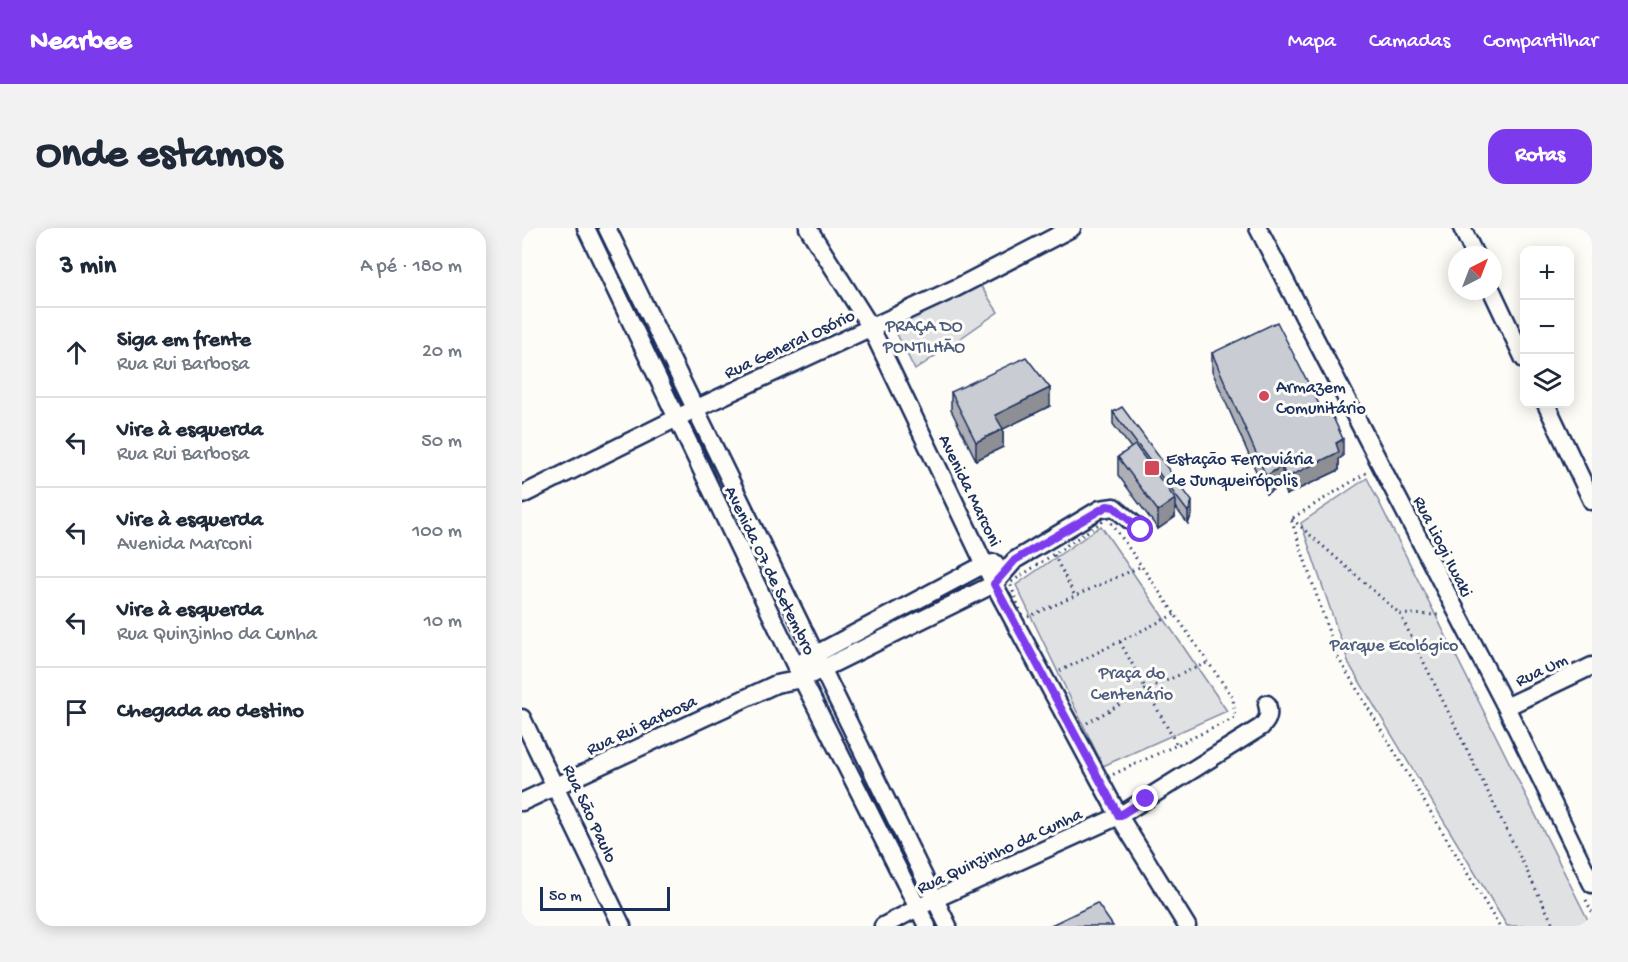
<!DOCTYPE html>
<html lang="pt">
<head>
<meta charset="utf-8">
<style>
	:root { --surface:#fff; --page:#f2f2f3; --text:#1f2937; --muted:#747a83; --line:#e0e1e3; --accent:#7c3aed }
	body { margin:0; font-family:"Gochi Hand",sans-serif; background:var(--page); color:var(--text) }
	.controls { position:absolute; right:18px; top:18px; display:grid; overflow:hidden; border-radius:12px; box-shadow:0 3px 15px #0003 }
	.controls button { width:54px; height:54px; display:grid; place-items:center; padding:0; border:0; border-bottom:2px solid var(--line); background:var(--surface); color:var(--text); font:30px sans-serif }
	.compass { position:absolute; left:926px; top:18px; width:54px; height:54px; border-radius:50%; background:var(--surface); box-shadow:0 3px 15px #0003; rotate:42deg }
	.scale { position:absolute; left:18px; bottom:15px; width:130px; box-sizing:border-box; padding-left:6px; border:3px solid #1b2f5e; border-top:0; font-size:16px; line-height:21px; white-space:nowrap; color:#1b2f5e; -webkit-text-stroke:4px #fdfcf7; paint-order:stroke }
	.stop { position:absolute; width:18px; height:18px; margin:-14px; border:4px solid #7c3aed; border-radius:50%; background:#fff }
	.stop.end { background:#7c3aed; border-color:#fff; box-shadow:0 2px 6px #0008 }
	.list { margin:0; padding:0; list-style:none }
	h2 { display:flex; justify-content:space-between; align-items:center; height:78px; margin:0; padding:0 24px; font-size:26px }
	h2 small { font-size:20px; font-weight:400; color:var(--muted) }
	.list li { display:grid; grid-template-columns:39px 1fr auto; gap:18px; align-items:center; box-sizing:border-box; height:90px; padding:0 24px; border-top:2px solid var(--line) }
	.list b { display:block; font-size:22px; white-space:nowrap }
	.list p { margin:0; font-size:20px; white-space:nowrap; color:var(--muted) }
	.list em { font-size:20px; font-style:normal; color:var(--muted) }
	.icon { flex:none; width:33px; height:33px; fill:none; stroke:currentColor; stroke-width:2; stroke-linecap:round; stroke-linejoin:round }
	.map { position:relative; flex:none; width:1070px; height:698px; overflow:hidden; border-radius:18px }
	header { display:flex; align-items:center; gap:36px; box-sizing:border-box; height:84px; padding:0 30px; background:var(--accent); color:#fff }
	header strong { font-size:28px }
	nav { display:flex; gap:33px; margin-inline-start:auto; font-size:21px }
	.intro { display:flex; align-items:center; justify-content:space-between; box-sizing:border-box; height:144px; padding:0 36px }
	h1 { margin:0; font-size:42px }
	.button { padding:15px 27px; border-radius:18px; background:var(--accent); color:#fff; font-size:21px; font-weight:700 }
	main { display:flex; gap:36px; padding:0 36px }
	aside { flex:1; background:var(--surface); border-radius:18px; box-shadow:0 3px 15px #0003 }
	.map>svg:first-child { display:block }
	.green { fill:#e0e1e3; stroke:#7e88a0; stroke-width:1.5 }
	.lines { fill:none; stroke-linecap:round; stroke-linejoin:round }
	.street-casing { stroke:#1b2f5e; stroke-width:21 }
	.path { stroke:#1b2f5e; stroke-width:3; stroke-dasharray:1.5 4.5; stroke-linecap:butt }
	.street { stroke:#fdfcf7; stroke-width:16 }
	.wall { fill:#adafb5; stroke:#1b2f5e; stroke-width:1.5 }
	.shaded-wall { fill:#8d8f94; stroke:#1b2f5e; stroke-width:1.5 }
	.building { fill:#c9ccd3; stroke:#1b2f5e; stroke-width:1.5 }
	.route { stroke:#7c3aed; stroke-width:8 }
	.poi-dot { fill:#d1495b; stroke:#fdfcf7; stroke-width:2 }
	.labels { text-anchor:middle; stroke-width:6; stroke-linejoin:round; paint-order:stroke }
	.park-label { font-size:18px; fill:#4c5c7f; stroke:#fdfcf7 }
	.street-label { font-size:18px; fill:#1b2f5e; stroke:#fdfcf7 }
	.poi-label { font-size:18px; fill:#1b2f5e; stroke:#fdfcf7; text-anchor:start }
</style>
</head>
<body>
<header>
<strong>Nearbee</strong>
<nav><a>Mapa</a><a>Camadas</a><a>Compartilhar</a></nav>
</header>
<div class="intro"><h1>Onde estamos</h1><a class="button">Rotas</a></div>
<main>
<aside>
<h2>3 min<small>A pé · 180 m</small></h2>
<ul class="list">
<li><svg class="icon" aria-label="ahead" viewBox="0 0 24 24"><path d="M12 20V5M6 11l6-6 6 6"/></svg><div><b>Siga em frente</b><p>Rua Rui Barbosa</p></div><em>20 m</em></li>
<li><svg class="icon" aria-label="left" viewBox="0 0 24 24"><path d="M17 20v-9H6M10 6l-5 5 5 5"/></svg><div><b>Vire à esquerda</b><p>Rua Rui Barbosa</p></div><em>50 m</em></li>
<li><svg class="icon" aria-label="left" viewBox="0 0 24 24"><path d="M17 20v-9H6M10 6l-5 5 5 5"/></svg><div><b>Vire à esquerda</b><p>Avenida Marconi</p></div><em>100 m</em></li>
<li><svg class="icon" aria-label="left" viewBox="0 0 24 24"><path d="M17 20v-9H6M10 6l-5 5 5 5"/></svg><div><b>Vire à esquerda</b><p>Rua Quinzinho da Cunha</p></div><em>10 m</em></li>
<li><svg class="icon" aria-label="arrive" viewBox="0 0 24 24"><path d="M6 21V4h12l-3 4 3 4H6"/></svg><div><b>Chegada ao destino</b></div></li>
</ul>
</aside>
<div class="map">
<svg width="1070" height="698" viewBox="0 0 1070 698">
	<rect width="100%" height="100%" fill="#fdfcf7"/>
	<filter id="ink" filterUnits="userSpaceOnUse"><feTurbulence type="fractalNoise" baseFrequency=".0167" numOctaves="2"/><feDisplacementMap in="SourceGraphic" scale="12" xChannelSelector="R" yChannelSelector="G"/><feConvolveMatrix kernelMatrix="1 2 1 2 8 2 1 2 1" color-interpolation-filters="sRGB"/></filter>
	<g filter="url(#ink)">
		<!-- green -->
		<path class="green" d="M 458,57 L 476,84 L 393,142 L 370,96 Z
			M 845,250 L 1069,698 L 985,698 L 827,436 L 779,295 Z
			M 579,298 L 705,483 L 581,538 L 494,357 Z"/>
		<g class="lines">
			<defs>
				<path id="street" d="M 64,0 L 274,439 L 405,698
					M 85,0 L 426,698
					M 286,0 L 348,98 L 472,356 L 597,588 L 665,698
					M 736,0 L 984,479 L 1070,656
					M 940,0 L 953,27
					M 970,63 L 1002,131
					M 1024,176 L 1070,273
					M 0,267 L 173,181 L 434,60 L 550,0
					M 283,432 L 463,336 L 473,335
					M 984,479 L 1070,438
					M 0,490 L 100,698
					M 0,574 L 254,456 L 280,451 L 472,356 L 493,332 L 578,281 L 592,279 L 619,302
					M 361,698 L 413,671 L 597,588 L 739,499 C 746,492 748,487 745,476"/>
			</defs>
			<!-- street casing -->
			<use href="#street" class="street-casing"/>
			<!-- path -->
			<path class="path" d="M 844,245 L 769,291 L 815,428 L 977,698
				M 586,290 L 711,470 L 713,490 L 579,552 L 501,391 L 488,355 Z
				M 770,291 L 878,386 L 917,387
				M 532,327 L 553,368
				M 878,386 L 1032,698
				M 506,389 L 620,338
				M 598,414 L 655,517
				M 538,443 L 653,386
				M 565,495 L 625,461 L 687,434
				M 1064,672 L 1070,684"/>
			<!-- street -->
			<use href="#street" class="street"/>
		</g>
		<!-- wall -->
		<path class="wall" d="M 690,125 L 821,228 L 817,231 L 817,242 L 764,267 L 760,256 L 744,266 L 690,143 Z
			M 429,164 L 528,178 L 481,201 L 481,219 L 454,232 L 429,182 Z
			M 591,184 L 670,285 L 666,296 L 653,279 L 653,289 L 636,301 L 596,247 L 596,229 L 609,220 L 591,196 Z"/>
		<!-- shaded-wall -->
		<path class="shaded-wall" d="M 528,160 L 528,178 L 473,205 L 473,187 Z
			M 481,201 L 481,219 L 454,232 L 454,214 Z
			M 821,211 L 821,228 L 817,231 L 817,242 L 764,267 L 764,250 Z
			M 760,238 L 760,256 L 744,266 L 744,248 Z
			M 653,271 L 653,289 L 636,301 L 636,283 Z
			M 670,273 L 670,285 L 666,296 L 666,284 Z"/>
		<!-- building -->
		<path class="building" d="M 755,94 L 798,178 L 805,176 L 821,211 L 814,215 L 817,224 L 764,250 L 760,238 L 744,248 L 690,125 Z
			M 504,129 L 528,160 L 473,187 L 481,201 L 454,214 L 429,164 Z
			M 600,179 L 670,273 L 666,284 L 591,184 Z
			M 613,217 L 653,271 L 636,283 L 596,229 Z
			M 575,675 L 591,698 L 527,698 Z"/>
	</g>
	<g class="lines" filter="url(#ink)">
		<!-- route -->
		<path class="route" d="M 619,302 L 592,279 L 585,278 L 493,332 L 472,356 L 597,588 L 624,571"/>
	</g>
	<!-- markers -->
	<g class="poi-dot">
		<circle cx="742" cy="168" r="6"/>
		<rect x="622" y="232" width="16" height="16" rx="3"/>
	</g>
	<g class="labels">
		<!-- park labels -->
		<g class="park-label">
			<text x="402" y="103">PRAÇA DO<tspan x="402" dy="21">PONTILHÃO</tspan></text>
			<text x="872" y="422">Parque Ecológico</text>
			<text x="610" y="450">Praça do<tspan x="610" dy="21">Centenário</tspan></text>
		</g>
		<!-- street labels -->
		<g class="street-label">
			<text transform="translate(267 115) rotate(-25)" y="6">Rua General Osório</text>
			<text transform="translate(449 262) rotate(64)" y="6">Avenida Marconi</text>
			<text transform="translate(922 318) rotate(63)" y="6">Rua Liogi Iwaki</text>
			<text transform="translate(249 342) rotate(64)" y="6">Avenida 07 de Setembro</text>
			<text transform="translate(1019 441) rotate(-25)" y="6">Rua Um</text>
			<text transform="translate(119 496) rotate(-25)" y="6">Rua Rui Barbosa</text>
			<text transform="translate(69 585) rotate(65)" y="6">Rua São Paulo</text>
			<text transform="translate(477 622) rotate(-25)" y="6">Rua Quinzinho da Cunha</text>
		</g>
		<!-- poi labels -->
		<g class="poi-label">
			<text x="754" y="164">Armazem<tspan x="754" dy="21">Comunitário</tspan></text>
			<text x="644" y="236">Estação Ferroviária<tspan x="644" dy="21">de Junqueirópolis</tspan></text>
		</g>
	</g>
</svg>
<div class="controls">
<button>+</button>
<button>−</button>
<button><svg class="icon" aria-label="layers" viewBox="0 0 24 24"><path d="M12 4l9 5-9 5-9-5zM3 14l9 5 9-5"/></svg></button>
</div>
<svg class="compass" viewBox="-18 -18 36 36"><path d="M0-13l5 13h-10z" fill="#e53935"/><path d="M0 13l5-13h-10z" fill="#747a83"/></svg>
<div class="scale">50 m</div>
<div class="stop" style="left:619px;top:302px"></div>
<div class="stop end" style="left:624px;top:571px"></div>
</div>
</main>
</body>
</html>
